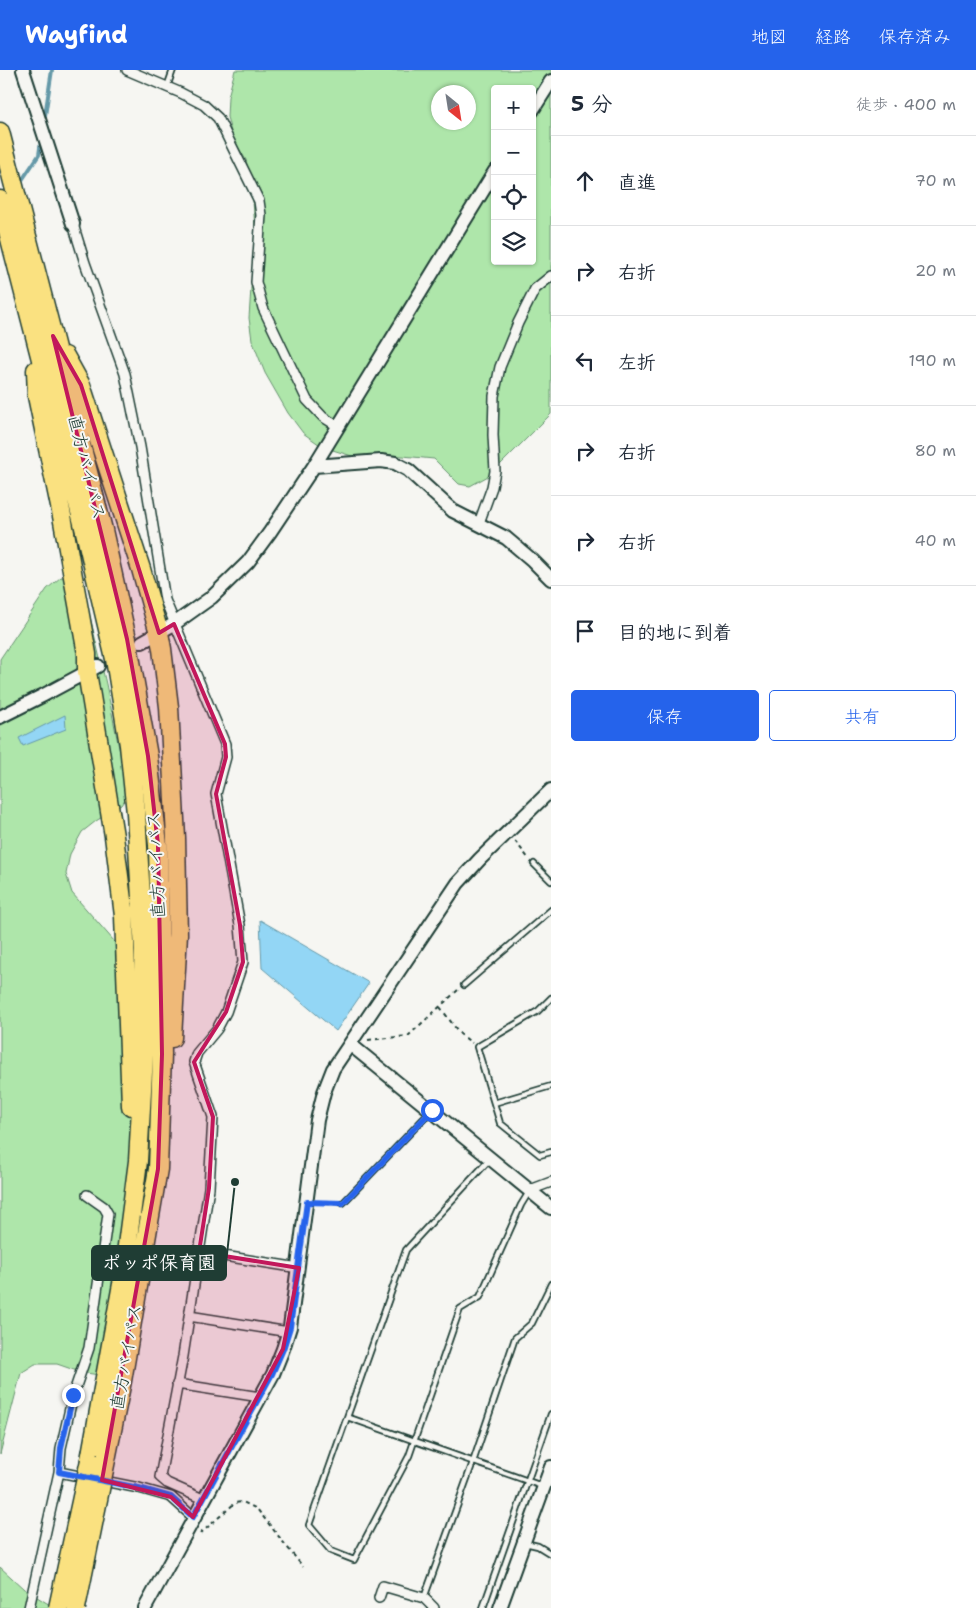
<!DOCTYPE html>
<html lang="ja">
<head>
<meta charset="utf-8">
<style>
	:root { --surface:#fff; --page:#f2f2f3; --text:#1f2937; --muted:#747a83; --line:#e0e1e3; --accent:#2563eb }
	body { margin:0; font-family:"Shantell Sans","Klee One",sans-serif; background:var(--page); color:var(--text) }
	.controls { position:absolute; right:15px; top:15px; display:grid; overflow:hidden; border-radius:5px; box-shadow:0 1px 4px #0004 }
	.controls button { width:45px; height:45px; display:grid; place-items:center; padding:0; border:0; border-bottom:1px solid var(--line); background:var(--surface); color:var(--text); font:25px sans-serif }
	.compass { position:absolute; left:431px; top:15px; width:45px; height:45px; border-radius:50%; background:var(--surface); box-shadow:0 1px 4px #0004; rotate:150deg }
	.stop { position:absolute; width:15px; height:15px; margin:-11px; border:4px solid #2563eb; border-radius:50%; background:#fff }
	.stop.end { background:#2563eb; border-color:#fff; box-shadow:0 1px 5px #0008 }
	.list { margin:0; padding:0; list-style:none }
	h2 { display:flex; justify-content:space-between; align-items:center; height:65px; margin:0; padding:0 20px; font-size:21px }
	h2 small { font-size:16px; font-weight:400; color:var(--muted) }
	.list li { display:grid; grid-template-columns:32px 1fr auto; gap:15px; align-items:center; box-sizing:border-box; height:90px; padding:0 20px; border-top:1px solid var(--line) }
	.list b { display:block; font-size:19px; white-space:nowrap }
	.list em { font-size:16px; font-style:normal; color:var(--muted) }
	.actions { display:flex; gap:10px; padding:15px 20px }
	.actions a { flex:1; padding:11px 0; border:1px solid var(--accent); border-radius:5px; text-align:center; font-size:18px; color:var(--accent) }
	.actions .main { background:var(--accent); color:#fff }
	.icon { flex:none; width:28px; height:28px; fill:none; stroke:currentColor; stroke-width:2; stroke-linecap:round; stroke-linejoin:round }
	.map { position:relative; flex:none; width:551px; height:1538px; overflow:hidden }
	header { display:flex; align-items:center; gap:30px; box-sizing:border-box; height:70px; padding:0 25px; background:var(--accent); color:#fff }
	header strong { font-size:24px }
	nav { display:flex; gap:28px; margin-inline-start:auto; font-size:18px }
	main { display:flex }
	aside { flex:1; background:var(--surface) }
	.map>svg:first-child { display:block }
	.green { fill:#aee6aa; stroke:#66926f; fill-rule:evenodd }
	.water { fill:#93d6f5; stroke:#6599a8 }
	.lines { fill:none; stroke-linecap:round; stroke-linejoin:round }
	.stream { stroke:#6599a8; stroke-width:4 }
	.lane-casing { stroke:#1f3d34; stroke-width:8 }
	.street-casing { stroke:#1f3d34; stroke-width:12 }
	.secondary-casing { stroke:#1f3d34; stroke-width:16 }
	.highway-casing { stroke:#1f3d34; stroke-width:21 }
	.path { stroke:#1f3d34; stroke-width:2; stroke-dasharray:4 4; stroke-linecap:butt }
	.lane { stroke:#f6f6f2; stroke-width:4.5 }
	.street { stroke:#f6f6f2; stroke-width:9 }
	.secondary { stroke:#f6f6f2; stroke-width:12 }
	.highway { stroke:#fae180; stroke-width:18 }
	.highway-bridge-casing { stroke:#1f3d34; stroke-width:21; stroke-linecap:butt }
	.highway-bridge { stroke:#fae180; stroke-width:18 }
	.route { stroke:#2563eb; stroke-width:6 }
	.marked { fill:#c2185b; fill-opacity:0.2; stroke:#c2185b; stroke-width:4; stroke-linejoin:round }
	.labels { text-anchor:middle; stroke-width:4; stroke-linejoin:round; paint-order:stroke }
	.street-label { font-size:18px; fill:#1f3d34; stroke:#f6f6f2 }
	.leader { fill:none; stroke:#1f3d34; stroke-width:2 }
	.callout-dot { fill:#1f3d34; stroke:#f6f6f2; stroke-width:2 }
	.callout { fill:#1f3d34; stroke:#1f3d34; stroke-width:2 }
	.callout-label { font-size:19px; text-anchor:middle; font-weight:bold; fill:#fff }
</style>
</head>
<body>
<header>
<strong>Wayfind</strong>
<nav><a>地図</a><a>経路</a><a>保存済み</a></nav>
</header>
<main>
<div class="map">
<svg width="551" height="1538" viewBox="0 0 551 1538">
	<rect width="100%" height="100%" fill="#f6f6f2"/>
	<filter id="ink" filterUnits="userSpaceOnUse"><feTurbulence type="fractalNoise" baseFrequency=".02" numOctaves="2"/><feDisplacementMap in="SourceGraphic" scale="10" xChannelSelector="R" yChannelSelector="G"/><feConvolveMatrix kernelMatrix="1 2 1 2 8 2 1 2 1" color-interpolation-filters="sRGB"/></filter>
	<g filter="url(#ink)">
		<!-- green -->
		<path class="green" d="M 235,0 L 551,0 L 551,344 L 490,405 L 470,416 L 459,414 L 434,389 L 392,385 L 352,386 L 323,377 L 303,363 L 288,343 L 265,303 L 252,270 L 249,248 L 255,158 L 252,118 L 246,90 L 233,69 L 227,47 L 228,27 ZM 495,19 L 532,19 L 532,191 L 495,191 ZM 438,22 L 468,22 L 468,52 L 438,52 Z
			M 61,507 L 67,508 L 86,530 L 106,614 L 128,722 L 126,728 L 121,735 L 96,751 L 82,762 L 70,784 L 66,804 L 72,823 L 114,871 L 130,886 L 140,901 L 148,920 L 156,976 L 144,1223 L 99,1305 L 80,1302 L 57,1294 L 35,1294 L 21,1303 L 0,1384 L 0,589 L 47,519 Z
			M 0,1497 L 24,1519 L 55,1538 L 0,1538 Z"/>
		<!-- water -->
		<path class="water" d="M 65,645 L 66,659 L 23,676 L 19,668 Z
			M 260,850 L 369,913 L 336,961 L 262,898 Z"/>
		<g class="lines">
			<!-- stream -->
			<path class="stream" d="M 44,52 L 52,0
				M 20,113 L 39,85 L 41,71"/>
			<defs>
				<path id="lane" d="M 167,17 L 173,0
					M 534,794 L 551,811
					M 464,915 L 551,840
					M 551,928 L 538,941 L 477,977 L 500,1053 L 540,1085 L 551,1082
					M 494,1033 L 551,1016
					M 490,1089 L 406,1180 L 309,1455 L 331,1481 L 354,1490 L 409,1386 L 460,1239 L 480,1227 L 521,1135 L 529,1122
					M 343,1133 L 431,1041
					M 347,1347 L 542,1416
					M 525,1473 L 538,1476 L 551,1484
					M 424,1528 L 473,1392 L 515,1268 L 532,1253 L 551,1214
					M 483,1538 L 551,1344"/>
				<path id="street" d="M 127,0 L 181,23 L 204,35 L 218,48 L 259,131 L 261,145 L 256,212 L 263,238 L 307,330 L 323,347 L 339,357
					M 73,154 L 85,193 L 125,304 L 140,377 L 165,530 L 225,674 L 226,687 L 216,724 L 240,855 L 243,892 L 226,942 L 217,959 L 197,983 L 194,992 L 213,1047 L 209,1118 L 183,1286 L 160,1407 L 167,1413 L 203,1429
					M 479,453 L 492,417 L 495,401 L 493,365 L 494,326 L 500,297 L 518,253 L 535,219 L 551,206
					M 530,1120 L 551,1112
					M 199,1182 L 299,1198
					M 189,1246 L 289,1262
					M 177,1314 L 260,1327
					M 59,1402 L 139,1418 L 171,1427 L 193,1447
					M 379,1528 L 383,1516 L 424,1528 L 434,1538
					M 29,1538 L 59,1402 L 61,1378 L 73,1325 L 89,1278 L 108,1144 L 104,1137 L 87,1125"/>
				<path id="secondary" d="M 23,0 L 73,154
					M 532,41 L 551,11
					M 314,396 L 381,391 L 395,393 L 408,400 L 453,441 L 506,468 L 532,490 L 551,509
					M 142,572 L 174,554 L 212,527 L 248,492 L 270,462 L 314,396 L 495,101
					M 0,647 L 42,626 L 98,596
					M 351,975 L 551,1138
					M 145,1538 L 273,1304 L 283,1279 L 290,1257 L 317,1050 L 324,1022 L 333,999 L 458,813 L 480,789 L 551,720
					M 500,1538 L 551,1397"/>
				<path id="highway" d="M 0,62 L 103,460 L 127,569 L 148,686 L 158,775 L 162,984 L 158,1099 L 122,1311 L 107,1385
					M 0,130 L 83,453 L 115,589 L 129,675 L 136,743 L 144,880 L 144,984 L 138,1091 L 122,1214 L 90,1390
					M 65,286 L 81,315 L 141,499 L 159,563 L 162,579 L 169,637 L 176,768 L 178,864 L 172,968
					M 36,300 L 37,326 L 62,446 L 87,584 L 87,602 L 114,766 L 124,846 L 131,1036"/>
			</defs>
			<!-- lane casing -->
			<use href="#lane" class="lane-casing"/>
			<!-- street casing -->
			<use href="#street" class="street-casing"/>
			<!-- secondary casing -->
			<use href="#secondary" class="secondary-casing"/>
			<!-- highway casing -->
			<use href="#highway" class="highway-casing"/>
			<!-- path -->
			<path class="path" d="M 515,771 L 529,789
				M 440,937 L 460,964 L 472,973
				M 368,970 L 408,966 L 458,920
				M 318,1132 L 336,1133
				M 200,1464 L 235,1433 L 243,1432 L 257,1439 L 303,1497"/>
			<!-- lane -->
			<use href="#lane" class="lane"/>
			<!-- street -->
			<use href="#street" class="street"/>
			<!-- secondary -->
			<use href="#secondary" class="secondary"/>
			<!-- highway -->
			<use href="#highway" class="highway"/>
			<defs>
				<path id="highway-bridge" d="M 58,1538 L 90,1390
					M 76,1538 L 107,1385"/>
			</defs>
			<!-- highway-bridge casing -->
			<use href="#highway-bridge" class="highway-bridge-casing"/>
			<!-- highway-bridge -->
			<use href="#highway-bridge" class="highway-bridge"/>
		</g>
	</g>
	<g class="lines" filter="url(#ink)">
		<!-- route -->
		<path class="route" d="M 73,1325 L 61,1378 L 59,1402 L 139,1418 L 171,1427 L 193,1447 L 272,1304 L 283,1279 L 290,1257 L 307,1132 L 343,1133 L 432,1040"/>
	</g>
	<!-- marked area -->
	<path class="marked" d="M 53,266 L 81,315 L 159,563 L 174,554 L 225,674 L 226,687 L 216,724 L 240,855 L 243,892 L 226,942 L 194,992 L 213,1047 L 209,1118 L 199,1182 L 299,1198 L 283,1279 L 193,1447 L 171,1427 L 102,1410 L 158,1099 L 162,984 L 158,775 L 148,686 L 127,569 Z"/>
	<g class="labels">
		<!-- street labels -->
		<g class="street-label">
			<text transform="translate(87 397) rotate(76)" y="6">直方バイパス</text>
			<text transform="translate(156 795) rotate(-93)" y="6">直方バイパス</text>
			<text transform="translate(126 1287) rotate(-80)" y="6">直方バイパス</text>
		</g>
	</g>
	<!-- callouts -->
	<path class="leader" d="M235 1112L226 1193"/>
	<circle class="callout-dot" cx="235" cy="1112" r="5"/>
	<rect class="callout" x="92" y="1176" width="134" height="34" rx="5"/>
	<g class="callout-label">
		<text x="159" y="1199">ポッポ保育園</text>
	</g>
</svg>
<div class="controls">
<button>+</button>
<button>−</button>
<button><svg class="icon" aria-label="locate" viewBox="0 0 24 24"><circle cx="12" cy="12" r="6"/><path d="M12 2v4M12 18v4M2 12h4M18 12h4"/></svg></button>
<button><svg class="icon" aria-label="layers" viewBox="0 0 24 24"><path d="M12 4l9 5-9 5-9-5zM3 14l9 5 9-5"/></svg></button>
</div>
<svg class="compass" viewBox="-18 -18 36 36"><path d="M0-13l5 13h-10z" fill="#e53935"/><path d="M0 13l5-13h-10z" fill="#747a83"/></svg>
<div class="stop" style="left:432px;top:1040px"></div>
<div class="stop end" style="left:73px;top:1325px"></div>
</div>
<aside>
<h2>5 分<small>徒歩 · 400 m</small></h2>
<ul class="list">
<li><svg class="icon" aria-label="ahead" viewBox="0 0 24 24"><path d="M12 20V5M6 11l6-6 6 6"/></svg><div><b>直進</b></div><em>70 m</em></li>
<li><svg class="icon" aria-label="right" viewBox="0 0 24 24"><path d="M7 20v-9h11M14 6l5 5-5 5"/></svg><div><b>右折</b></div><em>20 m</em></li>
<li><svg class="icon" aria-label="left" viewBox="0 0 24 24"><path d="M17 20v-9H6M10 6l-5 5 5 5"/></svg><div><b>左折</b></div><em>190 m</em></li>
<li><svg class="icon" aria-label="right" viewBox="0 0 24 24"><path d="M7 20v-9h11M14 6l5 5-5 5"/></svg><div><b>右折</b></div><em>80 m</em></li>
<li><svg class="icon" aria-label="right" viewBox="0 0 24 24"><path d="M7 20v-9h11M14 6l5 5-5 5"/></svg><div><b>右折</b></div><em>40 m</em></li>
<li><svg class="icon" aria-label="arrive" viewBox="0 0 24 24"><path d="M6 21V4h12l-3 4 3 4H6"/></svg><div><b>目的地に到着</b></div></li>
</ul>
<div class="actions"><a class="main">保存</a><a>共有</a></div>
</aside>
</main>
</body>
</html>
